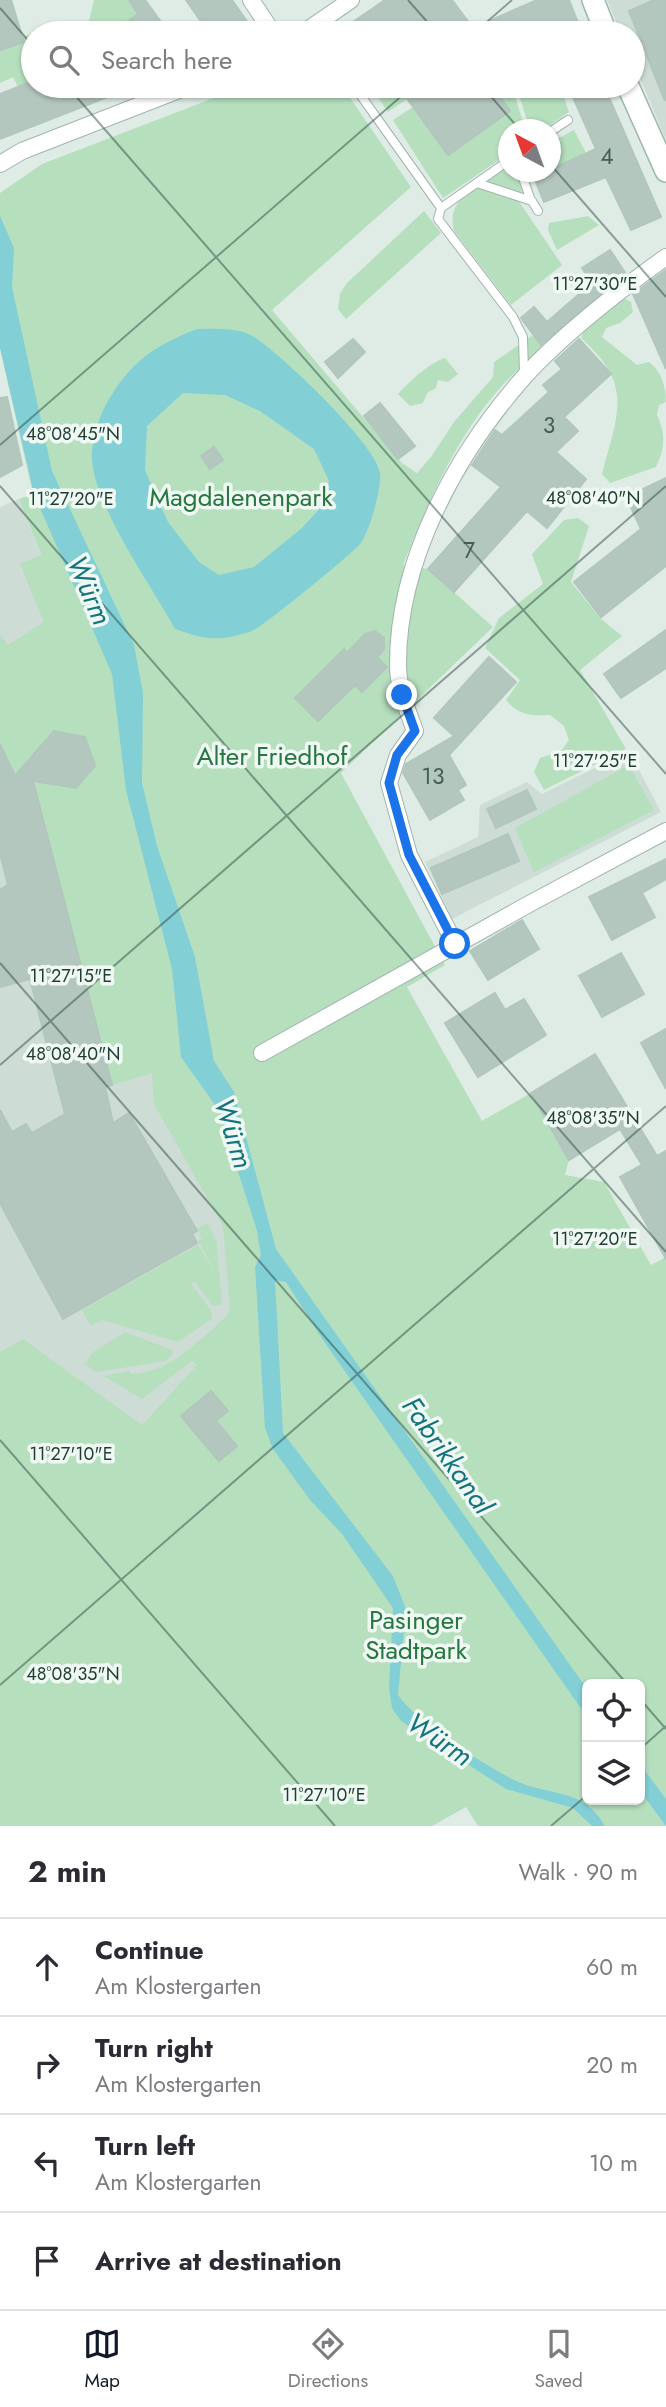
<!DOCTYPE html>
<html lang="en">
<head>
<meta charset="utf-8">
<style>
	:root { --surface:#fff; --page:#f7f7f7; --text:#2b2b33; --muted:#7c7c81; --line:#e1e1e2; --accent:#111827 }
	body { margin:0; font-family:Jost,sans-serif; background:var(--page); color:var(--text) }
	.controls { position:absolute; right:21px; bottom:21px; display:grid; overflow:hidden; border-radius:10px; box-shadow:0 2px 5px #0004 }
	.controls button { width:63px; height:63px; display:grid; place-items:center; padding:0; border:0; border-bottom:2px solid var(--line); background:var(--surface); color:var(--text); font:35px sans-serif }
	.compass { position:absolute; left:498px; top:119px; width:63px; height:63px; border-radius:50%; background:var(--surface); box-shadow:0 2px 5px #0004; rotate:319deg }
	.stop { position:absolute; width:21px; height:21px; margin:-16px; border:5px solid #1a73e8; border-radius:50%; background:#fff }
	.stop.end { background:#1a73e8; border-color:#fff; box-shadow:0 2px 7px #0008 }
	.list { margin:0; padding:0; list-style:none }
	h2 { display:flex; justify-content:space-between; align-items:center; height:91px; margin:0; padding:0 28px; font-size:30px }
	h2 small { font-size:23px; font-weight:400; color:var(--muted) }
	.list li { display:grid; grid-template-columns:46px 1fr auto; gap:21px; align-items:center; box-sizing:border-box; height:98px; padding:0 28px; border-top:2px solid var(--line) }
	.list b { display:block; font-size:26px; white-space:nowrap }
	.list p { margin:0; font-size:23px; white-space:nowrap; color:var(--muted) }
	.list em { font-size:23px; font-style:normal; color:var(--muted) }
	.icon { flex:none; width:38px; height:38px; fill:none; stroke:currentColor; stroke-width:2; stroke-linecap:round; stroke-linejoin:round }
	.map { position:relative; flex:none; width:666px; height:1826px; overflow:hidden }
	.search { position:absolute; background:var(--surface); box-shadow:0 2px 5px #0004; left:21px; right:21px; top:21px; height:77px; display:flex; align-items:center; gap:18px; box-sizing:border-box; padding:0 24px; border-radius:38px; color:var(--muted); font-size:26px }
	.sheet { height:483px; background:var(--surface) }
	nav { display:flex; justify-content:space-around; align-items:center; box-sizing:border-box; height:98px; border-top:2px solid var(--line); background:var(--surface); font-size:19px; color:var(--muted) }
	nav a { display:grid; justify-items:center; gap:4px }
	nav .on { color:var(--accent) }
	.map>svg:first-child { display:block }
	.built { fill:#cddcd4 }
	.green { fill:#b6dfbe; fill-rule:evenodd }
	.water { fill:#82cfd6; fill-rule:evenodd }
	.building { fill:#b4c7be; stroke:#b1c6bc; stroke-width:2 }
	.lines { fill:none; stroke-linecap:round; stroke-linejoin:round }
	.lane-casing { stroke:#a2b4ac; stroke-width:10 }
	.street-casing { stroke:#a2b4ac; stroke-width:18 }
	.secondary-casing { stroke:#9db9ad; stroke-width:24 }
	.lane { stroke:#fff; stroke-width:8 }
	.street { stroke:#fff; stroke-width:16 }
	.secondary { stroke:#fff; stroke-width:21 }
	.route { stroke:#1a73e8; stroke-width:9 }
	.ticks { fill:none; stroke:#1f3d33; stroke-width:2; stroke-opacity:0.45 }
	.labels { text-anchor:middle; stroke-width:7; stroke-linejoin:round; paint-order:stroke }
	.number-label { font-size:23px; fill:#446056 }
	.park-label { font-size:26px; fill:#267740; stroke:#f0f8f4 }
	.water-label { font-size:28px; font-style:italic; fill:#14747e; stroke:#f0f8f4 }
	.ticks-label { font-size:18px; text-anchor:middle; fill:#1f3d33; stroke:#f0f8f4; stroke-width:7; stroke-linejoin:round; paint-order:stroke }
</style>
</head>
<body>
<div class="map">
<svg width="666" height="1826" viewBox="0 0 666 1826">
	<rect width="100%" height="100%" fill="#dfece5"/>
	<!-- built -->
	<path class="built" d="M 607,0 L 666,0 L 666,140 L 633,61 L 633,33 L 621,33 Z
		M 19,499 L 102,716 L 242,1224 L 271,1519 L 0,1352 L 0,507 Z
		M 629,751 L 661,812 L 452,919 L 425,862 L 478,837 L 480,805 L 527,782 L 542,794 Z"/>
	<!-- green -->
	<path class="green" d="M 94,0 L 129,0 L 132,6 L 138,3 L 143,11 L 111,33 L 97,33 L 89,21 Z
		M 60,24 L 57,33 L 33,33 L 33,81 L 18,87 L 13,77 L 0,83 L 0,50 L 24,42 L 23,37 Z
		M 245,86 L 342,86 L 411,187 L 272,310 L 402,463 L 417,473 L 431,457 L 454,422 L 493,377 L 494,362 L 533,335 L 544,348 C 472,400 435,485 403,565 L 428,569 L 493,627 L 341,773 L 445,965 L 407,987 L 482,1121 L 531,1093 L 569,1160 L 565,1175 L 604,1182 L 651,1265 L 666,1257 L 666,1826 L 478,1826 L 466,1807 L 432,1826 L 0,1826 L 0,1352 L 23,1339 L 142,1425 L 197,1365 L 192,1361 L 142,1399 L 104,1376 L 129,1371 L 132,1374 C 171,1372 198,1341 227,1316 L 230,1308 L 223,1226 L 154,1104 L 152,1073 L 112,1085 L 39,807 L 31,793 L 42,774 L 45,783 L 76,788 L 95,765 L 85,737 L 54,730 L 35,753 L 39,765 L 14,774 L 0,744 L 0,635 L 8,645 L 44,622 L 20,564 L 41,555 L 19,499 L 33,494 L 0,348 L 0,193 L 42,164 ZM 182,1416 L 216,1421 L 237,1446 L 219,1461 ZM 587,1684 L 640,1684 L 640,1800 L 587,1800 Z
		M 370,86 L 398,86 L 407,99 L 388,112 Z
		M 492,86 L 512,86 L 525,129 L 508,130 L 508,154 L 443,198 L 393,120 L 413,107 L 449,155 L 510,111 Z
		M 516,86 L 560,86 L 569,112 L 544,129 L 530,129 Z
		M 574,130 L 586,153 L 551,170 L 551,142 Z
		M 508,164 L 508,172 L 517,172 L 522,192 L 517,194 L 482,183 Z
		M 477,187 L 518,200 L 562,265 L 511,305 L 454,231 C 449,207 459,199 477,187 Z
		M 424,211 L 441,233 L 346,319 L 338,309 L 340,294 L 346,284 Z
		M 588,216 L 599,225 L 557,250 L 548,230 L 549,223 Z
		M 624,298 L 631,302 L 633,312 L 620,323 L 606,328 L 602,337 L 637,365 L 649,362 C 661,370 666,387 666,402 L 659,405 L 657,415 C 666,433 665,449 656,467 L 610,483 L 602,474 C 618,413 634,385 581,338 L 585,327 Z
		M 445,358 L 458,374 L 448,382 L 438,380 L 436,388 L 427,393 L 423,403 L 410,406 L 398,394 C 410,381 429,363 445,358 Z
		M 578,518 L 589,526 L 571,582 L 601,619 L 622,636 L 580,670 L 626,749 L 544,790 L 534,772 L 540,758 L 561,751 L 569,740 L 564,726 L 550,715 C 531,716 519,716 506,700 L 520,680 L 485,648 L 499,618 L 543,584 L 532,554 L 564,520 Z
		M 629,765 L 654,810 L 534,872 L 515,828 Z
		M 207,1223 L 216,1239 L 222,1304 L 213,1306 L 195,1282 L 191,1284 L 212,1312 L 211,1319 L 178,1342 L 102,1320 L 91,1326 L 82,1310 L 198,1245 L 218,1277 L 198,1241 L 202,1238 L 197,1229 Z
		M 125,1332 L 172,1350 L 173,1353 L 166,1361 L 96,1372 L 85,1364 L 93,1352 Z"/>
	<!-- water -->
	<path class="water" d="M 0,216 L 14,248 L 12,287 L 52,471 L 134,645 L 143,693 L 142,783 L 157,846 L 195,957 L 214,1061 L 234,1092 L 276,1249 L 587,1689 L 587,1717 L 323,1340 L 286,1282 L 275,1280 L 283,1433 L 393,1576 L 406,1609 L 398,1695 C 419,1724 479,1761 512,1779 C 546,1797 583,1786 605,1826 L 592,1826 L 573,1808 L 506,1789 L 401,1721 L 392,1708 L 389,1688 L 393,1608 L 342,1534 L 310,1500 L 273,1449 L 265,1428 L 255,1267 L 261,1255 L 257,1231 L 218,1109 L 181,1057 L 172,969 L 126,790 L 112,674 L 34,494 L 0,348 Z
		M 197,329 C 215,329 238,327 254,337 C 281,354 376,444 380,473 C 382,488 369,533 360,544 C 352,554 260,629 252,631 C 219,642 206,640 175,629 C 152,586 88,498 92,451 C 94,430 102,409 114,391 C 137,357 159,344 197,329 ZM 183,393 L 225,395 L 260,411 L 314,449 L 329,481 L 323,505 L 302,528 L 254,567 L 219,575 L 199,562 L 168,522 L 145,470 L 147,426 Z
		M 640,1764 L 666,1799 L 666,1826 L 640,1791 Z"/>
	<!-- building -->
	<path class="building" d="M 0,0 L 11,0 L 24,42 L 0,50 Z
		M 129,0 L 145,0 L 169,33 L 111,33 L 138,14 Z
		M 186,0 L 232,0 L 255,33 L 209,33 Z
		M 385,0 L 452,0 L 473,28 L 537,0 L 569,0 L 582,33 L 545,33 L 540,19 L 507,33 L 431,33 L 425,25 L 414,33 L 337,33 Z
		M 654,0 L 666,0 L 665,101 L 629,11 Z
		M 33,81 L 33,86 L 133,87 L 0,139 L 0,94 Z
		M 398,86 L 492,86 L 510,111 L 448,155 Z
		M 568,86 L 604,86 L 661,217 L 631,230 L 606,177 L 544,202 L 534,177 L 596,149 Z
		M 610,250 L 626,274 L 541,345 L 521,318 L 534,307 L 547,322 L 592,283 L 582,268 Z
		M 666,270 L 666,369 L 633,294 Z
		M 353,339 L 365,352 L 338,378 L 325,362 Z
		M 579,339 L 611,374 L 564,417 L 578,431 L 556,452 L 586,479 L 547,528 L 527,511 L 454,592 L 428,569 L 501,487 L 472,465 L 495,430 L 502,435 L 549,392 L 543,385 L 562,369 L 555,361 Z
		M 7,397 L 22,465 L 0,477 L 0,398 Z
		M 380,403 L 415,446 L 398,459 L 364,416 Z
		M 214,447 L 223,460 L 210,469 L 201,456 Z
		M 666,478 L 666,566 L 601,617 L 574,582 L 641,529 L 626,497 Z
		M 666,630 L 666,668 L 621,698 L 604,674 Z
		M 375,631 L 384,638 L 384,649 L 377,657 L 387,667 L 362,692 L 355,685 L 318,721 L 295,698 L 344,649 L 347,653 L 365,634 Z
		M 489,657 L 516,682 L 449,755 L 466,785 L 458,790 L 464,800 L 430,820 L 403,773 L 406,764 L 454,736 L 434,718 Z
		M 54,731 L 85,737 L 95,766 L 76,788 L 33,781 L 112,1085 L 105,1087 L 113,1123 L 129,1113 L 197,1231 L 192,1234 L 197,1243 L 63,1319 L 0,1203 L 0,1110 L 12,1132 L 26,1124 L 32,1133 L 65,1114 L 30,979 L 0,987 L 0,890 L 8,885 L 0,853 L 0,744 L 15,776 Z
		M 527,790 L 536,809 L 496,828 L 487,809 Z
		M 508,834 L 519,861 L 442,894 L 431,868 Z
		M 666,859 L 666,879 L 642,893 L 655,917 L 612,940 L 589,897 Z
		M 522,920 L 539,949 L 488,980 L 470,951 Z
		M 621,953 L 644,994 L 602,1017 L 579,976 Z
		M 495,993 L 505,1010 L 524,999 L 546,1035 L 478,1077 L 445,1023 Z
		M 666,1029 L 666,1089 L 641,1043 Z
		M 595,1054 L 657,1156 L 666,1151 L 666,1259 L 620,1177 L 642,1165 L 620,1129 L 569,1160 L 531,1093 Z
		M 211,1391 L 228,1411 L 216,1421 L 237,1446 L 219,1461 L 181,1416 Z"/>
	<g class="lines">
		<defs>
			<path id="lane" d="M 354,86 L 441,208
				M 550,132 L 568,120
				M 508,161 L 441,208 L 438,219 L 513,317 L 523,337 L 524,374
				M 521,172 L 530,198 L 538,211
				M 477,183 L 532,201"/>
			<path id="street" d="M 251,0 L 273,33
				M 303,33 L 351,0
				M 0,164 L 22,151 L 189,86
				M 455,944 L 409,855 L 389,783 L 398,755 L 415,731 C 407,709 398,688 398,664 C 398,560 456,454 524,377 C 561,336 621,289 666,257
				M 262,1053 L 529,904 L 666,831"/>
			<path id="secondary" d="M 593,0 L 606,33
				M 628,86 L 666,171"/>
		</defs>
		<!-- lane casing -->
		<use href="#lane" class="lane-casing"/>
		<!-- street casing -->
		<use href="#street" class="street-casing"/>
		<!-- secondary casing -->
		<use href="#secondary" class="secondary-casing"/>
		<!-- lane -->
		<use href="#lane" class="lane"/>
		<!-- street -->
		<use href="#street" class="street"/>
		<!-- secondary -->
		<use href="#secondary" class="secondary"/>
	</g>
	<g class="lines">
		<!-- route -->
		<path class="route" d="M 402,695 L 415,731 L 397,755 L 389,783 L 409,855 L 455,944"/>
	</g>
	<!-- ticks -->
	<path class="ticks" d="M 408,0 L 437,33M 0,8 L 33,46M 474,33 L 512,0M 67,86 L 666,774M 482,86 L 520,130M 550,164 L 666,297M 0,445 L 413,86M 0,486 L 666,1252M 0,963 L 627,1684M 0,1065 L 666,486M 0,1440 L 335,1826M 0,1685 L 666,1106M 640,1699 L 666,1729M 640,1749 L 666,1726M 551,1826 L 587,1795"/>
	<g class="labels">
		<!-- number labels -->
		<g class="number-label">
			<text x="607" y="164">4</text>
			<text x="549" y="433">3</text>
			<text x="469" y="558">7</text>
			<text x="433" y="784">13</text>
		</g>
		<!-- park labels -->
		<g class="park-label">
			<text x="241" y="506">Magdalenenpark</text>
			<text x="272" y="765">Alter Friedhof</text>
			<text x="416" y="1629">Pasinger<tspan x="416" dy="30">Stadtpark</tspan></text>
		</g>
		<!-- water labels -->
		<g class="water-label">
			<text transform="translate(90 590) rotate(67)" y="10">Würm</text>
			<text transform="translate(234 1133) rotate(73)" y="10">Würm</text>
			<text transform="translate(448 1455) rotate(55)" y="10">Fabrikkanal</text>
			<text transform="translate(440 1739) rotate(34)" y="10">Würm</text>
		</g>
	</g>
	<g class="ticks-label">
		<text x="595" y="290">11°27'30"E</text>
		<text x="73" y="440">48°08'45"N</text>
		<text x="593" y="504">48°08'40"N</text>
		<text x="71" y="505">11°27'20"E</text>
		<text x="595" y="767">11°27'25"E</text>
		<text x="71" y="982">11°27'15"E</text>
		<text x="73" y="1060">48°08'40"N</text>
		<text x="593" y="1124">48°08'35"N</text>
		<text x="595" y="1245">11°27'20"E</text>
		<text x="71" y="1460">11°27'10"E</text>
		<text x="73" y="1680">48°08'35"N</text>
		<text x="324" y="1801">11°27'10"E</text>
	</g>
</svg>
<div class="controls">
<button><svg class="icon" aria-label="locate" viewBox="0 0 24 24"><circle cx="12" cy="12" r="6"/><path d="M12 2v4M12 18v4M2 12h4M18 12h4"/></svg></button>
<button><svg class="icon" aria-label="layers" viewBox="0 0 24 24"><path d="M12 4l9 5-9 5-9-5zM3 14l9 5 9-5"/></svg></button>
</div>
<svg class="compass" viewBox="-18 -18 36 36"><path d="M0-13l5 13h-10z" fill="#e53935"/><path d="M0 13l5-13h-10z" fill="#7c7c81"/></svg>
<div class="stop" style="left:455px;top:944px"></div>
<div class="stop end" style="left:402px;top:695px"></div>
<div class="search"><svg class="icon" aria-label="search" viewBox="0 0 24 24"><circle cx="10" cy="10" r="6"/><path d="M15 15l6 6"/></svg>Search here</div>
</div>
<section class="sheet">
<h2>2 min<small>Walk · 90 m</small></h2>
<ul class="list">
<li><svg class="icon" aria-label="ahead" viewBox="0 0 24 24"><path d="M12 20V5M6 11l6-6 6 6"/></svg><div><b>Continue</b><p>Am Klostergarten</p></div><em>60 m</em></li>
<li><svg class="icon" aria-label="right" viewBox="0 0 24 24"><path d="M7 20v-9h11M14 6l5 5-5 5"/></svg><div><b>Turn right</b><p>Am Klostergarten</p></div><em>20 m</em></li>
<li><svg class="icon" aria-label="left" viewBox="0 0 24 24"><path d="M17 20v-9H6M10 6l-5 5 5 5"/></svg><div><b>Turn left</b><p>Am Klostergarten</p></div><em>10 m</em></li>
<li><svg class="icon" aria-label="arrive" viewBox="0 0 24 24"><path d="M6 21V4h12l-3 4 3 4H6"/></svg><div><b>Arrive at destination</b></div></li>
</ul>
</section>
<nav>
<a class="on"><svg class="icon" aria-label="map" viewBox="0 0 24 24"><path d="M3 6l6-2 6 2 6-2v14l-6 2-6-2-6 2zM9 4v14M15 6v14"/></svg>Map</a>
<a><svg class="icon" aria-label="directions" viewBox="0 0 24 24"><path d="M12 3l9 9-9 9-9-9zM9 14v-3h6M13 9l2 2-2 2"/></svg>Directions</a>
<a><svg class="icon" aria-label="saved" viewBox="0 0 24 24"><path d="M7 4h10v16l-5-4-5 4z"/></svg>Saved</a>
</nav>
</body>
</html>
